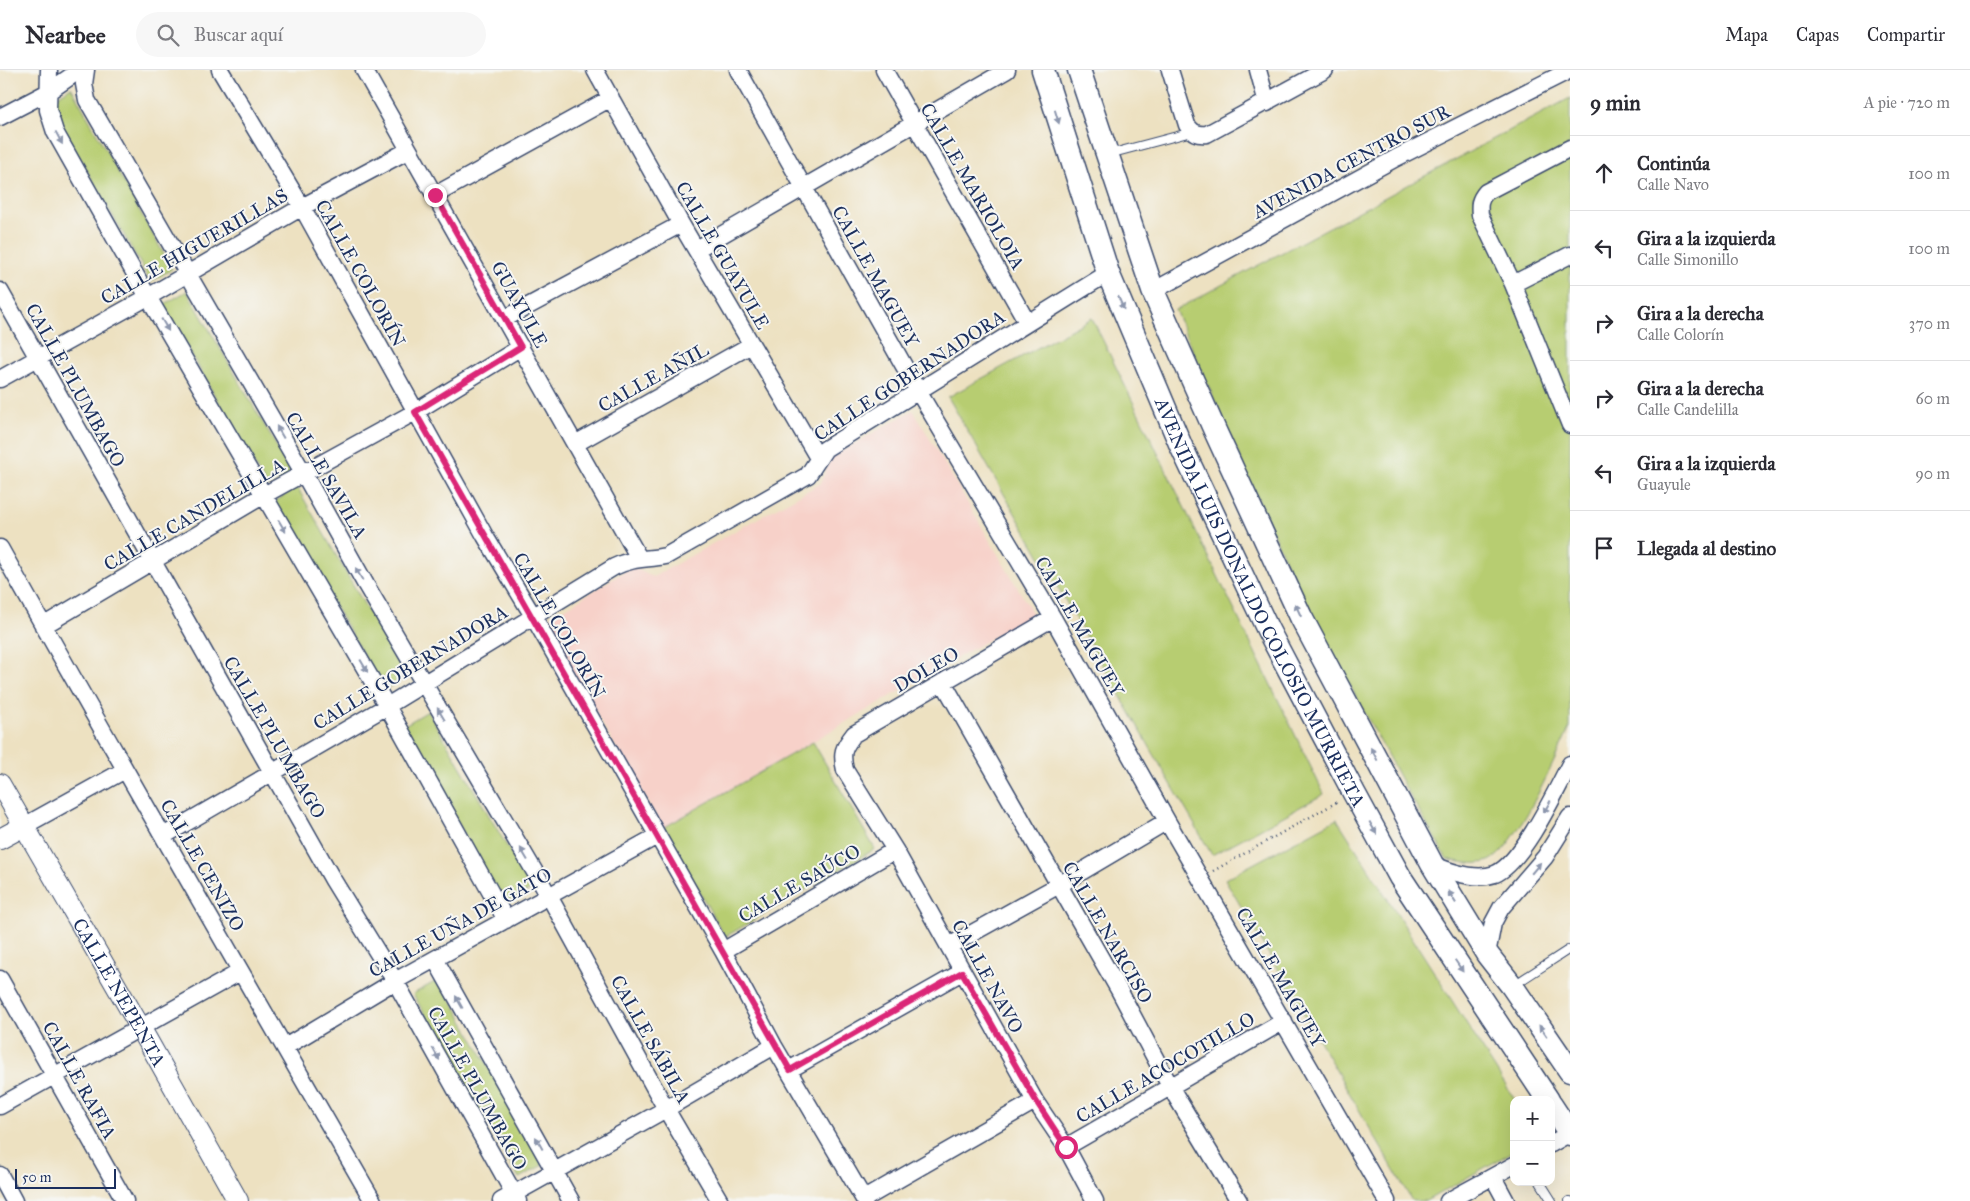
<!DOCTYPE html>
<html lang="es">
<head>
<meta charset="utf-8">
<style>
	:root { --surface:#fff; --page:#f7f7f7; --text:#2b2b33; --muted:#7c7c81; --line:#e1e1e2 }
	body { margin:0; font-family:"IM FELL Great Primer",serif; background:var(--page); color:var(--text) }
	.controls { position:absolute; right:15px; bottom:15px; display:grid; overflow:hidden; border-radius:10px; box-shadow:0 5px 20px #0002 }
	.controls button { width:45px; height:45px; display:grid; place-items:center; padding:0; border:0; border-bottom:1px solid var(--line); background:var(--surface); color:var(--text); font:25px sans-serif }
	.scale { position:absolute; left:15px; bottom:12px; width:101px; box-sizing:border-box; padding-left:5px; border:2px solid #1b2f5e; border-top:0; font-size:14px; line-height:18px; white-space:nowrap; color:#1b2f5e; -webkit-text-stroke:4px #f6f6f2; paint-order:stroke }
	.stop { position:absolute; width:15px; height:15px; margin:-11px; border:4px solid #db2777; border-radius:50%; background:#fff }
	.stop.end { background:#db2777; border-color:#fff; box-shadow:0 1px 5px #0008 }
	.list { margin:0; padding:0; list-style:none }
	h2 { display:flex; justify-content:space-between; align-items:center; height:65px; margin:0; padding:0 20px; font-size:21px }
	h2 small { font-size:16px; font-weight:400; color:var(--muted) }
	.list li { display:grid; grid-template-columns:32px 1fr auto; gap:15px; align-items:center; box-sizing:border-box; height:75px; padding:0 20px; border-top:1px solid var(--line) }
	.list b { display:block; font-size:19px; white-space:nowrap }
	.list p { margin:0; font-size:16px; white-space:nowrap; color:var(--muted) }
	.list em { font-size:16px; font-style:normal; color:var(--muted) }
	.icon { flex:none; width:28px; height:28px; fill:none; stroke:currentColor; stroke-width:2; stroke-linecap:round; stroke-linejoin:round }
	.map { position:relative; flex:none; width:1570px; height:1131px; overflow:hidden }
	header { display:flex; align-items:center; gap:30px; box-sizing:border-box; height:70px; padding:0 25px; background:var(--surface); border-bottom:1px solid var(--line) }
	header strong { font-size:24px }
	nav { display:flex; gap:28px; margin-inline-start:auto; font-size:18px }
	.search { width:350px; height:45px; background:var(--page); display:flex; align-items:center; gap:12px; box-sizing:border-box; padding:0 18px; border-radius:28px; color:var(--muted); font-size:19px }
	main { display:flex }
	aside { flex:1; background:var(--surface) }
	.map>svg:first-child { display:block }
	.built { fill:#f7d1c9 }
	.green { fill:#b7cd71; stroke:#697e68 }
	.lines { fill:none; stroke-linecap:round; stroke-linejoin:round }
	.service-casing { stroke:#3a4a6d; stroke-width:10 }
	.minor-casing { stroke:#3a4a6d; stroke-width:19 }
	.tertiary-casing { stroke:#3a4a6d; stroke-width:22 }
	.secondary-casing { stroke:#3a4a6d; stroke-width:25 }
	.path { stroke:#3a4a6d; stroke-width:2.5; stroke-dasharray:1 4; stroke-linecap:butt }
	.service { stroke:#fff; stroke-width:8 }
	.minor { stroke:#fff; stroke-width:16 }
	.tertiary { stroke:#fff; stroke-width:20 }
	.secondary { stroke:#fff; stroke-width:22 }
	.oneway { fill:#8d97ae }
	.route { stroke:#db2777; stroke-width:6 }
	.labels { text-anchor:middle; stroke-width:4; stroke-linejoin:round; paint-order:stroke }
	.street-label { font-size:19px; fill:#1b2f5e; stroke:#f6f6f2 }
</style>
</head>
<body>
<header>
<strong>Nearbee</strong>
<div class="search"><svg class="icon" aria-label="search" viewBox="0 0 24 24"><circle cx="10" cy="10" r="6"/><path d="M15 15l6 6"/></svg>Buscar aquí</div>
<nav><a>Mapa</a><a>Capas</a><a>Compartir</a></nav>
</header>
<main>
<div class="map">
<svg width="1570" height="1131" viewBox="0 0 1570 1131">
	<rect width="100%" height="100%" fill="#f6f6f2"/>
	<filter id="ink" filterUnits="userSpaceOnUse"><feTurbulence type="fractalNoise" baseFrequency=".02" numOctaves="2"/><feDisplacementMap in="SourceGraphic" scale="10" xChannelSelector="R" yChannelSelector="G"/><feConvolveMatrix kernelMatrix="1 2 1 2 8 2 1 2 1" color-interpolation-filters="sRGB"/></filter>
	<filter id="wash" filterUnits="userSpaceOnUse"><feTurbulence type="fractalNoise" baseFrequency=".0096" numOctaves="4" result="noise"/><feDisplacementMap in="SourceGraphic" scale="20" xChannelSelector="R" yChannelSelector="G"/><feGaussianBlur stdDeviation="1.12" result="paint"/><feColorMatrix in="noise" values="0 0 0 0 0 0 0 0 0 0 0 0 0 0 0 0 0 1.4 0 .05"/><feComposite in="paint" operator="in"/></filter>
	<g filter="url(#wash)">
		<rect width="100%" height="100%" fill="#ede1c1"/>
		<!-- built -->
		<path class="built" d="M 913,340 L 1033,544 L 663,758 L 543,552 L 632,497 L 653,507 L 821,413 L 830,388 Z"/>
		<!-- green -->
		<path class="green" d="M 71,17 L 172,199 L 151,212 L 48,33 Z
			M 1570,28 L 1570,657 C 1556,686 1516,780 1489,791 C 1476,796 1459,792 1447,789 L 1402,712 L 1296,515 L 1175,240 Z
			M 187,221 L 292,403 L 267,417 L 163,235 Z
			M 1092,248 L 1324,724 L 1212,785 L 948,327 Z
			M 297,417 L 406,607 L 384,620 L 274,432 Z
			M 428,641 L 532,819 L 504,834 L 403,656 Z
			M 813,672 L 875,779 L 725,867 L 663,758 Z
			M 1337,749 L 1515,1030 L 1514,1030 L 1514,1081 L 1426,1131 L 1412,1131 L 1225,809 Z
			M 440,909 L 543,1095 L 519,1108 L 413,924 Z"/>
	</g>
	<g filter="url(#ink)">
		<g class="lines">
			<defs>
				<path id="service" d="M 1109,84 L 1192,62
					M 1514,915 L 1568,880
					M 1540,1112 L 1552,1131
					M 1569,1131 L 1570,1131"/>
				<path id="minor" d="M 49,0 L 48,40 L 55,62 L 148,227 L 387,636 L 506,850
					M 86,0 L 84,14 L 87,30 L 304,404 L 366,515 L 549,826 L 666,1039 L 720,1131
					M 220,0 L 302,137 L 485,466 L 533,546 L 723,881 L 774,976 L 865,1131
					M 364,0 L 639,488
					M 595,0 L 681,154 L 818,388
					M 738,0 L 918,321 L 1053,548 L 1167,751 L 1387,1131
					M 884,0 L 1027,252
					M 1170,0 L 1187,55 C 1193,63 1197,65 1207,64 L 1325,0
					M 1258,0 L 1267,33
					M 0,47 L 48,22 L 80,0
					M 1570,78 L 1486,122 C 1479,130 1479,135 1480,145 L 1513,214 L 1570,355
					M 435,125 L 611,28
					M 697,179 L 1007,0
					M 1513,214 L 1570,185
					M 0,221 L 333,810 L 395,911 L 518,1131
					M 1153,221 L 1396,88 L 1570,0
					M 506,248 L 681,154
					M 0,309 L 148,227 L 302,137 L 409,80
					M 575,374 L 751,275
					M 0,478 C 122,697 248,914 373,1131
					M 1053,548 L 854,664 C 843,678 841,683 845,700 L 895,780 L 1035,1031 L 1066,1077 L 1095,1131
					M 43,556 L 264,425 L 415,342 L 521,277
					M 943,612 L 1119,920 L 1171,1018 L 1239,1131
					M 24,756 L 125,700
					M 165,765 L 387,636 L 614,497 C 635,487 645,490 666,486 L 808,405 L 825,379 L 1108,203
					M 1432,794 C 1450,802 1475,811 1495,804 C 1522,793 1556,721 1570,694
					M 949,876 L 1059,815 L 1167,751
					M 723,881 L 895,780
					M 1487,884 L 1493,853 L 1501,838 L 1545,787 L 1570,747
					M 435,889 L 571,1131
					M 0,909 L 125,1131
					M 285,977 L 395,911 L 657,766
					M 789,1000 L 962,902
					M 0,1036 L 240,902
					M 1551,1074 L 1570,1063
					M 1066,1077 L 1284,951
					M 0,1105 L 14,1131
					M 1493,1107 L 1506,1131
					M 864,1129 L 1035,1031
					M 501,1131 L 666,1039 L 774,976
					M 1448,1131 L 1514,1095"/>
				<g id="tertiary">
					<path id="s1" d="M 0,714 L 140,957 L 238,1131"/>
					<path d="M 0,769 L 24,756"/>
				</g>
				<g id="secondary">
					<path id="s2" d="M 1043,0 L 1108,203 L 1181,376 L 1268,560 L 1354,723 L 1400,807 L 1548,1030"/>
					<path d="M 1079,0 L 1153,221 L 1216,363 L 1301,547 L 1432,794 L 1487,884 L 1512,916 L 1570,1001"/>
					<path d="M 1551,1035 L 1570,1064"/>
				</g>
			</defs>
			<!-- service casing -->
			<use href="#service" class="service-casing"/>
			<!-- minor casing -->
			<use href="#minor" class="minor-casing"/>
			<!-- tertiary casing -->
			<use href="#tertiary" class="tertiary-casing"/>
			<!-- secondary casing -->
			<use href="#secondary" class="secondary-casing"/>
			<!-- path -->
			<path class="path" d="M 1213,801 L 1339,731"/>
			<!-- service -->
			<use href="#service" class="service"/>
			<!-- minor -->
			<use href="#minor" class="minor"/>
			<!-- tertiary -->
			<use href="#tertiary" class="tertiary"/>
			<!-- secondary -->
			<use href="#secondary" class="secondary"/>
		</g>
		<!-- one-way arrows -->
		<defs><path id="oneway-solid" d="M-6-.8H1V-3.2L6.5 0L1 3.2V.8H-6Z" transform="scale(1.25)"/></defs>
		<g class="oneway">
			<use href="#oneway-solid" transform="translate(1057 47) rotate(73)"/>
			<use href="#oneway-solid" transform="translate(59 68) rotate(62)"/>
			<use href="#oneway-solid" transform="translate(1121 233) rotate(67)"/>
			<use href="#oneway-solid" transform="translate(165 255) rotate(60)"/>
			<use href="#oneway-solid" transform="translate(280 362) rotate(-120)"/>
			<use href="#oneway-solid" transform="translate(282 456) rotate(59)"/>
			<use href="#oneway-solid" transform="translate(359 504) rotate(-119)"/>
			<use href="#oneway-solid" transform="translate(1298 540) rotate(-115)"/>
			<use href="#oneway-solid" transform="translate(364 596) rotate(60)"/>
			<use href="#oneway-solid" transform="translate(441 644) rotate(-121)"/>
			<use href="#oneway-solid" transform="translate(1374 684) rotate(-118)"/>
			<use href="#oneway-solid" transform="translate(1547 737) rotate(119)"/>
			<use href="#oneway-solid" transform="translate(1373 758) rotate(61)"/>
			<use href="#oneway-solid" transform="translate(524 784) rotate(-121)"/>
			<use href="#oneway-solid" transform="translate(1536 798) rotate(-50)"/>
			<use href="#oneway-solid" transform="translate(1452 827) rotate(-122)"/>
			<use href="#oneway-solid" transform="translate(1459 896) rotate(56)"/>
			<use href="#oneway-solid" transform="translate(459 932) rotate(-119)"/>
			<use href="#oneway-solid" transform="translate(1543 961) rotate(-124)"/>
			<use href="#oneway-solid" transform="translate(436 984) rotate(61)"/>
			<use href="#oneway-solid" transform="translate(539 1073) rotate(-119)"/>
		</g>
	</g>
	<g class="lines" filter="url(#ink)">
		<!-- route -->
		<path class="route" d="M 435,125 L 521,277 L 415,342 L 790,1000 L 962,902 L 1036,1031 L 1066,1077"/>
	</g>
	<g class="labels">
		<!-- street labels -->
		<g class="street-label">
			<text transform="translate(1351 91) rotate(-28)" y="7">AVENIDA CENTRO SUR</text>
			<text transform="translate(973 116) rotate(60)" y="7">CALLE MARIOLOIA</text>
			<text transform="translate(194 176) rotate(-30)" y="7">CALLE HIGUERILLAS</text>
			<text transform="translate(723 185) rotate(60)" y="7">CALLE GUAYULE</text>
			<text transform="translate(361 203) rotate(61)" y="7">CALLE COLORÍN</text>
			<text transform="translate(876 206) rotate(61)" y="7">CALLE MAGUEY</text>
			<text transform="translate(520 234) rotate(61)" y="7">GUAYULE</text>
			<text transform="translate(909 305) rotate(-33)" y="7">CALLE GOBERNADORA</text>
			<text transform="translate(653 307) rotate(-29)" y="7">CALLE AÑIL</text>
			<text transform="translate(76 315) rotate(61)" y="7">CALLE PLUMBAGO</text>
			<text transform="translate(327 405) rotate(60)" y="7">CALLE SAVILA</text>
			<text transform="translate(194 444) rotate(-30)" y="7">CALLE CANDELILLA</text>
			<text dy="7" stroke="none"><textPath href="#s2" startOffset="576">AVENIDA LUIS DONALDO COLOSIO MURRIETA</textPath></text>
			<text transform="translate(560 555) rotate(60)" y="7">CALLE COLORÍN</text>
			<text transform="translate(1080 556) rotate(60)" y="7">CALLE MAGUEY</text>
			<text transform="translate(410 597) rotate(-31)" y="7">CALLE GOBERNADORA</text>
			<text transform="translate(926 599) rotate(-30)" y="7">DOLEO</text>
			<text transform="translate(275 667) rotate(60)" y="7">CALLE PLUMBAGO</text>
			<text transform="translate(203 795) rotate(60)" y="7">CALLE CENIZO</text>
			<text transform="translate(799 813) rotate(-30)" y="7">CALLE SAÚCO</text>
			<text transform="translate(460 852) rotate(-29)" y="7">CALLE UÑA DE GATO</text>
			<text transform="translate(1108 862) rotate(60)" y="7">CALLE NARCISO</text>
			<text transform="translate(988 906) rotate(61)" y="7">CALLE NAVO</text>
			<text transform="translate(1281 907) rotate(60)" y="7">CALLE MAGUEY</text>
			<text dy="7" stroke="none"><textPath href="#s1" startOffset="240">CALLE NEPENTA</textPath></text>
			<text transform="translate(651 969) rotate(61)" y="7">CALLE SÁBILA</text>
			<text transform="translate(1165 997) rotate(-30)" y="7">CALLE ACOCOTILLO</text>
			<text transform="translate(80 1010) rotate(61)" y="7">CALLE RAFIA</text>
			<text transform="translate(478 1018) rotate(61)" y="7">CALLE PLUMBAGO</text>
		</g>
	</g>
</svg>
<div class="controls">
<button>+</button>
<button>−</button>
</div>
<div class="scale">50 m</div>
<div class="stop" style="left:1066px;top:1077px"></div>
<div class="stop end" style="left:435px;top:125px"></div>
</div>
<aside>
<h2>9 min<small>A pie · 720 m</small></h2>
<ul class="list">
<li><svg class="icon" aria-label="ahead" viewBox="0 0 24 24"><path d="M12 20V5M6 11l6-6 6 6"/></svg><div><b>Continúa</b><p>Calle Navo</p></div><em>100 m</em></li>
<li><svg class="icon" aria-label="left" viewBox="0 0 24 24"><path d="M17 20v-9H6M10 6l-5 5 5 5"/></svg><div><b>Gira a la izquierda</b><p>Calle Simonillo</p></div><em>100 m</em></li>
<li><svg class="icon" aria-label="right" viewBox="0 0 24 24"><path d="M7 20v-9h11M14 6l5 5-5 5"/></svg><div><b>Gira a la derecha</b><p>Calle Colorín</p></div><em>370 m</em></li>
<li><svg class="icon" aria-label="right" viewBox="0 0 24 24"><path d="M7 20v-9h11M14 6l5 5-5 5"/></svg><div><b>Gira a la derecha</b><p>Calle Candelilla</p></div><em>60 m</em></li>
<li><svg class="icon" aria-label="left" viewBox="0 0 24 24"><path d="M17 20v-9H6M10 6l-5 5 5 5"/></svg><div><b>Gira a la izquierda</b><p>Guayule</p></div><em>90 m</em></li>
<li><svg class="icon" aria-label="arrive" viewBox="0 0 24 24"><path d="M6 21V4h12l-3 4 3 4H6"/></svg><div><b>Llegada al destino</b></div></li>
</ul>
</aside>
</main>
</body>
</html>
